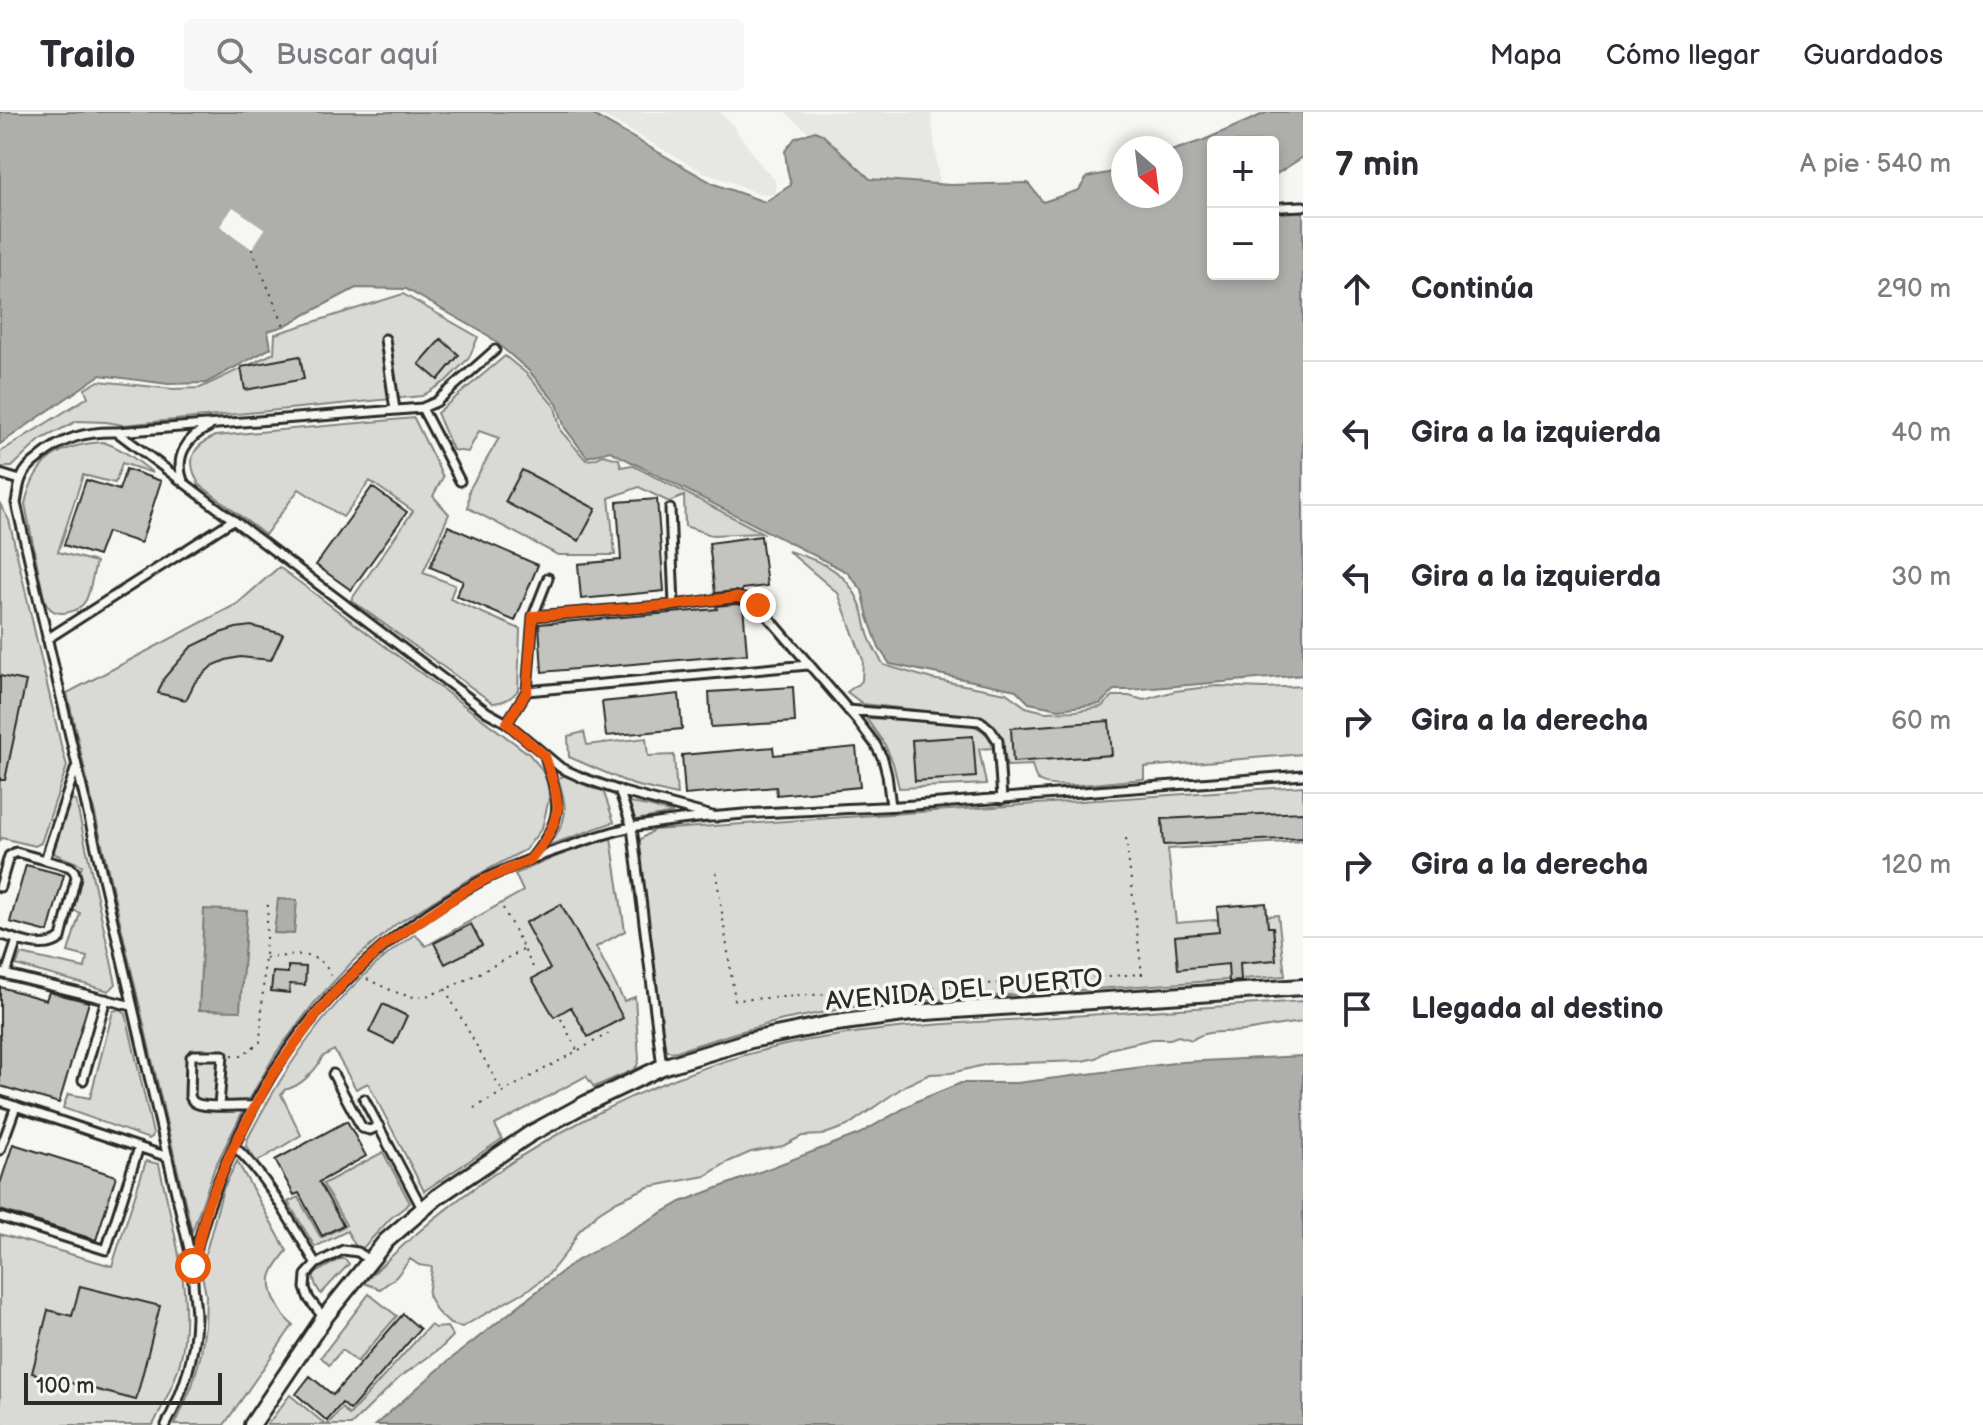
<!DOCTYPE html>
<html lang="es">
<head>
<meta charset="utf-8">
<style>
	:root { --surface:#fff; --page:#f7f7f7; --text:#2b2b33; --muted:#7c7c81; --line:#e1e1e2 }
	body { margin:0; font-family:"Balsamiq Sans",sans-serif; background:var(--page); color:var(--text) }
	.controls { position:absolute; right:24px; top:24px; display:grid; overflow:hidden; border-radius:8px; box-shadow:0 4px 12px #0003 }
	.controls button { width:72px; height:72px; display:grid; place-items:center; padding:0; border:0; border-bottom:2px solid var(--line); background:var(--surface); color:var(--text); font:40px sans-serif }
	.compass { position:absolute; left:1111px; top:24px; width:72px; height:72px; border-radius:50%; background:var(--surface); box-shadow:0 4px 12px #0003; rotate:152deg }
	.scale { position:absolute; left:24px; bottom:20px; width:198px; box-sizing:border-box; padding-left:8px; border:4px solid #2b2b2b; border-top:0; font-size:22px; line-height:28px; white-space:nowrap; color:#2b2b2b; -webkit-text-stroke:6px #f6f6f2; paint-order:stroke }
	.stop { position:absolute; width:24px; height:24px; margin:-18px; border:6px solid #ea580c; border-radius:50%; background:#fff }
	.stop.end { background:#ea580c; border-color:#fff; box-shadow:0 2px 8px #0008 }
	.list { margin:0; padding:0; list-style:none }
	h2 { display:flex; justify-content:space-between; align-items:center; height:104px; margin:0; padding:0 32px; font-size:34px }
	h2 small { font-size:26px; font-weight:400; color:var(--muted) }
	.list li { display:grid; grid-template-columns:52px 1fr auto; gap:24px; align-items:center; box-sizing:border-box; height:144px; padding:0 32px; border-top:2px solid var(--line) }
	.list b { display:block; font-size:30px; white-space:nowrap }
	.list em { font-size:26px; font-style:normal; color:var(--muted) }
	.icon { flex:none; width:44px; height:44px; fill:none; stroke:currentColor; stroke-width:2; stroke-linecap:round; stroke-linejoin:round }
	.map { position:relative; flex:none; width:1303px; height:1313px; overflow:hidden }
	header { display:flex; align-items:center; gap:48px; box-sizing:border-box; height:112px; padding:0 40px; background:var(--surface); border-bottom:2px solid var(--line) }
	header strong { font-size:38px }
	nav { display:flex; gap:44px; margin-inline-start:auto; font-size:28px }
	.search { width:560px; height:72px; background:var(--page); display:flex; align-items:center; gap:20px; box-sizing:border-box; padding:0 28px; border-radius:8px; color:var(--muted); font-size:30px }
	main { display:flex }
	aside { flex:1; background:var(--surface) }
	.map>svg:first-child { display:block }
	.built { fill:#e7e7e3 }
	.green { fill:#d9d9d5; stroke:#828280; stroke-width:2 }
	.water { fill:#aeaeab; stroke:#7a7a78; stroke-width:2; fill-rule:evenodd }
	.pier { fill:#f6f6f2 }
	.building { fill:#c3c3c0; stroke:#2b2b2b; stroke-width:2 }
	.lines { fill:none; stroke-linecap:round; stroke-linejoin:round }
	.lane-casing { stroke:#2b2b2b; stroke-width:13 }
	.street-casing { stroke:#2b2b2b; stroke-width:20 }
	.path { stroke:#2b2b2b; stroke-width:2; stroke-dasharray:2 6; stroke-linecap:butt }
	.lane { stroke:#f6f6f2; stroke-width:7 }
	.street { stroke:#f6f6f2; stroke-width:14 }
	.route { stroke:#ea580c; stroke-width:10 }
	.labels { text-anchor:middle; stroke-width:7; stroke-linejoin:round; paint-order:stroke }
	.street-label { font-size:26px; fill:#2b2b2b; stroke:#f6f6f2 }
</style>
</head>
<body>
<header>
<strong>Trailo</strong>
<div class="search"><svg class="icon" aria-label="search" viewBox="0 0 24 24"><circle cx="10" cy="10" r="6"/><path d="M15 15l6 6"/></svg>Buscar aquí</div>
<nav><a>Mapa</a><a>Cómo llegar</a><a>Guardados</a></nav>
</header>
<main>
<div class="map">
<svg width="1303" height="1313" viewBox="0 0 1303 1313">
	<rect width="100%" height="100%" fill="#f6f6f2"/>
	<filter id="ink" filterUnits="userSpaceOnUse"><feTurbulence type="fractalNoise" baseFrequency=".0125" numOctaves="2"/><feDisplacementMap in="SourceGraphic" scale="16" xChannelSelector="R" yChannelSelector="G"/><feConvolveMatrix kernelMatrix="1 2 1 2 8 2 1 2 1" color-interpolation-filters="sRGB"/></filter>
	<g filter="url(#ink)">
		<!-- built -->
		<path class="built" d="M 597,0 L 720,0 L 731,11 L 760,52 L 775,68 L 776,80 L 770,83 L 758,82 L 734,71 L 704,61 Z
			M 785,0 L 931,0 L 939,72 L 861,65 Z"/>
		<!-- green -->
		<path class="green" d="M 403,182 L 478,225 L 469,246 L 446,269 L 422,284 L 123,313 L 106,310 L 77,309 L 40,328 L 12,355 L 0,355 L 0,340 L 88,285 L 85,277 L 99,269 L 173,277 L 200,276 L 274,241 L 275,222 Z
			M 505,244 L 527,262 L 555,295 L 561,319 L 586,348 L 595,347 L 603,343 L 619,347 L 621,355 L 632,353 L 763,421 L 711,423 L 685,414 L 684,384 L 669,390 L 639,375 L 609,386 L 615,443 L 558,443 L 468,396 L 469,378 L 499,326 L 479,319 L 468,340 L 453,338 L 437,301 Z
			M 414,306 L 443,365 L 433,384 L 449,402 L 423,461 L 455,473 L 450,487 L 520,517 L 518,578 C 511,587 504,590 493,591 L 351,488 L 413,399 L 370,369 L 343,405 L 299,377 L 265,423 L 199,372 C 186,349 191,335 215,324 Z
			M 103,330 C 123,337 137,348 153,361 L 122,351 L 115,371 L 83,363 L 58,440 L 96,450 C 93,461 91,477 86,488 C 79,500 57,507 48,494 C 45,491 45,486 43,482 L 25,392 C 35,347 59,333 103,330 Z
			M 0,392 L 9,408 L 61,633 L 67,654 L 41,731 L 35,734 L 2,726 L 0,729 Z
			M 788,439 C 825,450 850,460 863,500 C 865,508 866,517 869,525 C 873,535 878,544 884,553 L 932,567 L 1006,581 L 1026,595 L 1045,600 L 1076,599 L 1101,595 L 1113,584 L 1129,584 L 1144,588 L 1175,579 L 1217,574 L 1264,576 L 1303,574 L 1303,642 L 1144,655 L 1144,667 C 1125,668 1053,679 1040,670 C 1034,666 1034,659 1032,653 L 1007,654 L 1002,626 L 986,606 L 863,592 L 847,580 L 862,569 L 863,548 L 838,481 Z
			M 279,455 L 529,642 L 540,655 L 548,670 L 549,687 L 542,716 L 525,738 L 464,770 L 395,813 L 353,849 L 315,890 L 276,941 L 246,993 L 215,1055 L 192,1120 L 67,581 L 237,492 Z
			M 866,606 L 966,611 C 979,615 990,621 993,636 L 979,637 L 986,672 L 899,676 L 893,651 L 885,633 Z
			M 584,620 L 587,633 L 646,626 L 648,644 L 674,643 L 677,683 L 634,673 L 569,645 L 568,624 Z
			M 566,663 L 594,677 L 603,678 L 614,710 L 547,734 C 569,711 568,696 558,666 Z
			M 1303,674 L 1303,729 L 1168,737 L 1176,811 L 1278,803 L 1285,864 L 863,893 L 783,908 L 735,921 L 677,939 L 671,940 L 664,937 L 661,928 L 636,737 L 641,727 L 654,718 Z
			M 72,688 L 76,689 L 116,872 L 109,879 L 16,853 L 21,842 L 85,856 L 87,845 L 68,840 L 80,801 L 70,797 L 82,753 L 55,742 L 53,734 L 68,691 Z
			M 624,690 L 648,694 L 673,701 L 631,709 Z
			M 611,726 L 625,819 L 596,835 L 624,889 L 635,885 L 639,947 L 637,954 L 633,958 L 594,975 L 586,964 L 495,1013 L 502,1027 L 424,1079 L 368,971 L 356,977 L 334,938 L 322,945 C 319,955 303,971 293,975 C 280,981 291,972 281,982 L 301,1023 L 257,1050 L 246,1034 L 247,1028 C 288,948 339,874 415,822 L 426,834 L 523,779 L 515,762 L 567,740 Z
			M 1303,889 L 1303,910 C 1283,912 1263,916 1244,919 C 1226,921 1207,917 1192,928 L 1178,924 L 1170,927 L 1152,927 L 1109,937 L 1096,946 L 1082,949 L 988,952 L 951,961 L 930,962 L 906,973 L 847,1014 L 822,1023 L 802,1024 L 783,1034 L 751,1040 L 728,1050 L 705,1064 L 648,1075 L 617,1089 L 598,1101 L 579,1119 L 568,1138 L 548,1163 L 531,1176 L 462,1215 L 450,1212 L 437,1200 L 428,1183 L 432,1155 L 419,1153 L 410,1147 L 396,1165 L 380,1177 L 364,1171 C 378,1156 393,1143 408,1129 C 511,1037 650,963 785,933 C 864,916 945,912 1025,907 C 1118,901 1210,895 1303,889 Z
			M 120,897 L 126,902 L 153,1022 L 152,1025 L 149,1027 L 63,996 L 68,982 L 90,986 L 113,899 Z
			M 383,1040 L 410,1091 L 391,1106 L 359,1140 L 347,1119 L 315,1135 L 288,1090 L 298,1085 L 321,1126 L 346,1113 L 323,1072 Z
			M 146,1049 L 159,1052 C 172,1114 196,1187 180,1250 C 174,1273 163,1293 153,1313 L 0,1313 L 0,1122 L 112,1154 Z
			M 237,1049 L 287,1139 C 271,1158 265,1169 277,1192 C 282,1201 285,1207 293,1213 L 224,1313 L 175,1313 L 192,1274 L 201,1242 L 205,1213 L 206,1183 L 201,1158 L 223,1077 Z
			M 340,1147 L 345,1147 L 349,1152 L 321,1182 C 317,1176 313,1170 314,1162 Z
			M 369,1182 L 397,1204 L 357,1250 L 342,1238 L 329,1253 L 321,1245 Z
			M 430,1213 L 435,1216 L 447,1215 L 453,1224 L 442,1235 L 399,1266 L 351,1313 L 327,1313 L 342,1296 L 349,1303 Z
			M 290,1283 L 326,1313 L 267,1313 Z"/>
		<!-- water -->
		<path class="water" d="M 0,0 L 588,0 L 714,72 L 765,90 L 791,73 L 787,56 L 785,39 L 795,26 L 815,19 L 822,22 L 870,67 L 950,73 L 1028,71 L 1043,90 L 1079,78 L 1087,65 L 1108,61 L 1123,56 L 1123,84 L 1171,84 L 1171,39 L 1204,28 L 1268,0 L 1303,0 L 1303,45 L 1275,63 L 1277,97 L 1303,97 L 1303,563 L 1130,578 L 1114,578 L 1100,592 L 1059,597 L 1029,591 L 1016,578 L 890,552 L 879,536 L 868,505 L 862,478 L 847,460 L 610,339 L 587,345 L 565,316 L 557,292 L 529,259 L 489,224 L 406,177 L 356,176 L 284,214 L 268,219 L 271,236 L 206,271 L 168,272 L 100,263 L 0,332 ZM 1213,30 L 1273,30 L 1273,162 L 1213,162 Z
			M 278,787 L 297,788 L 294,822 L 274,821 Z
			M 204,797 L 247,799 L 240,899 L 199,898 Z
			M 1303,944 L 1303,1313 L 375,1313 L 447,1250 L 573,1151 L 681,1090 L 859,1022 L 917,989 L 961,971 L 1017,971 L 1182,950 Z"/>
		<!-- pier -->
		<path class="pier" d="M 233,95 L 265,117 L 252,137 L 220,114 Z"/>
		<!-- building -->
		<path class="building" d="M 441,227 L 459,243 L 438,268 L 419,252 Z
			M 300,244 L 304,267 L 245,278 L 241,255 Z
			M 126,357 L 161,369 L 141,431 L 107,420 L 98,444 L 64,433 L 86,368 L 119,378 Z
			M 522,358 L 596,397 L 579,429 L 505,390 Z
			M 372,375 L 407,400 L 351,478 L 316,453 Z
			M 657,387 L 664,479 L 581,487 L 578,452 L 621,448 L 617,390 Z
			M 448,414 L 538,453 L 515,509 L 456,484 L 463,469 L 430,455 Z
			M 761,424 L 767,474 L 742,477 L 742,480 L 735,479 L 715,481 L 709,431 Z
			M 736,492 L 743,493 L 747,542 L 542,560 L 539,512 L 717,497 L 716,494 Z
			M 251,514 L 283,522 L 271,548 L 240,545 L 226,548 L 212,554 L 195,570 L 186,588 L 158,581 L 164,566 L 191,535 L 220,521 L 236,516 Z
			M 0,564 L 26,569 L 5,668 L 0,668 Z
			M 793,575 L 795,610 L 711,615 L 709,580 Z
			M 679,582 L 682,617 L 606,624 L 602,590 Z
			M 1109,609 L 1112,643 L 1013,650 L 1011,616 Z
			M 973,624 L 976,665 L 915,669 L 912,628 Z
			M 773,635 L 774,643 L 856,635 L 860,675 L 777,683 L 776,675 L 685,683 L 682,643 Z
			M 1303,700 L 1303,726 L 1164,733 L 1162,707 Z
			M 26,753 L 64,763 L 48,820 L 10,810 Z
			M 1266,791 L 1268,815 L 1273,815 L 1276,848 L 1240,851 L 1241,869 L 1229,870 L 1228,852 L 1178,857 L 1175,824 L 1219,820 L 1217,795 Z
			M 561,792 L 623,906 L 588,925 L 571,895 L 554,905 L 532,867 L 550,857 L 525,811 Z
			M 471,812 L 482,833 L 445,852 L 434,831 Z
			M 288,854 L 306,855 L 305,873 L 290,872 L 289,881 L 271,879 L 273,860 L 288,861 Z
			M 0,875 L 46,888 L 49,880 L 89,890 L 59,991 L 0,974 Z
			M 383,892 L 407,904 L 394,932 L 369,920 Z
			M 347,1009 L 366,1044 L 319,1070 L 343,1113 L 322,1124 L 299,1081 L 294,1083 L 275,1048 Z
			M 13,1032 L 116,1064 L 96,1128 L 0,1098 L 0,1072 Z
			M 80,1174 L 160,1194 L 136,1288 L 32,1261 L 48,1198 L 72,1204 Z
			M 403,1202 L 420,1217 L 350,1298 L 342,1291 L 327,1309 L 296,1282 L 310,1264 L 333,1283 Z"/>
		<g class="lines">
			<defs>
				<path id="lane" d="M 1282,95 L 1303,94
					M 385,227 L 395,298
					M 422,296 L 460,369
					M 117,320 L 422,296 L 436,290 L 495,238
					M 0,362 L 20,368
					M 183,369 C 174,344 187,325 209,315
					M 670,397 L 674,493
					M 533,504 L 674,493 L 736,485 L 749,488 L 758,493 L 856,607 L 875,632 L 883,647 L 887,663 L 891,694
					M 47,527 L 233,408
					M 527,579 L 533,504 L 548,466
					M 848,598 L 980,609 L 990,617 L 998,629 L 1002,687
					M 507,611 L 527,579 L 808,553
					M 619,678 L 632,715 L 662,955
					M 532,746 C 565,703 560,694 545,644
					M 45,748 L 76,655
					M 0,775 L 9,744 L 16,740 L 70,755 L 74,759 L 76,765 L 61,826 C 45,840 18,828 0,822
					M 0,861 L 132,894
					M 6,862 L 17,828
					M 333,962 L 362,1016 L 370,1018 L 379,1014
					M 83,968 L 106,887
					M 364,987 L 423,1098
					M 0,989 L 168,1045
					M 219,994 L 223,943 L 193,943 L 191,945 L 190,984 C 191,986 192,989 194,990 C 202,997 242,993 254,994
					M 234,1034 C 269,1067 291,1111 316,1152
					M 0,1038 L 16,994
					M 0,1105 L 106,1138 L 139,1035
					M 193,1154 L 16,391 C 18,382 18,373 22,365 C 25,357 32,351 39,346 C 62,326 86,319 117,320 L 487,600 L 507,611 L 561,656 L 583,666 L 623,680 L 716,705
					M 324,1206 L 309,1187 L 305,1176 L 306,1163 L 316,1152 L 343,1138 L 358,1140 L 369,1148
					M 166,1313 C 184,1278 195,1245 196,1206 C 196,1188 191,1171 193,1153 C 194,1141 199,1129 202,1117 C 215,1071 236,1028 258,986 C 308,894 389,818 481,769 C 510,754 541,743 572,733 C 593,726 615,718 637,714 C 728,699 821,699 914,693 C 1043,684 1173,673 1303,663"/>
				<path id="street" d="M 252,1313 L 324,1206 L 386,1129 L 437,1085 L 530,1022 L 587,991 L 662,955 L 751,928 L 829,912 L 911,901 L 1303,875"/>
			</defs>
			<!-- lane casing -->
			<use href="#lane" class="lane-casing"/>
			<!-- street casing -->
			<use href="#street" class="street-casing"/>
			<!-- path -->
			<path class="path" d="M 252,137 L 284,214
				M 716,760 L 735,888 L 1142,862 L 1126,726
				M 503,796 L 535,859
				M 266,846 C 292,844 322,835 332,867
				M 367,867 C 382,874 398,883 415,885 C 435,888 502,848 523,838
				M 445,877 L 502,979
				M 561,907 L 577,938
				M 232,943 L 241,944 L 260,930 L 268,791
				M 474,996 L 613,919"/>
			<!-- lane -->
			<use href="#lane" class="lane"/>
			<!-- street -->
			<use href="#street" class="street"/>
		</g>
	</g>
	<g class="lines" filter="url(#ink)">
		<!-- route -->
		<path class="route" d="M 193,1154 L 208,1092 L 234,1034 L 272,963 L 316,903 L 345,869 L 386,832 L 466,778 L 484,768 L 530,748 L 545,729 L 554,711 L 558,695 L 555,677 L 545,644 L 507,611 L 527,579 L 533,504 L 674,493 L 736,485 L 749,488 L 758,493"/>
	</g>
	<g class="labels">
		<!-- street labels -->
		<g class="street-label">
			<text transform="translate(964 877) rotate(-5)" y="9">AVENIDA DEL PUERTO</text>
		</g>
	</g>
</svg>
<div class="controls">
<button>+</button>
<button>−</button>
</div>
<svg class="compass" viewBox="-18 -18 36 36"><path d="M0-13l5 13h-10z" fill="#e53935"/><path d="M0 13l5-13h-10z" fill="#7c7c81"/></svg>
<div class="scale">100 m</div>
<div class="stop" style="left:193px;top:1154px"></div>
<div class="stop end" style="left:758px;top:493px"></div>
</div>
<aside>
<h2>7 min<small>A pie · 540 m</small></h2>
<ul class="list">
<li><svg class="icon" aria-label="ahead" viewBox="0 0 24 24"><path d="M12 20V5M6 11l6-6 6 6"/></svg><div><b>Continúa</b></div><em>290 m</em></li>
<li><svg class="icon" aria-label="left" viewBox="0 0 24 24"><path d="M17 20v-9H6M10 6l-5 5 5 5"/></svg><div><b>Gira a la izquierda</b></div><em>40 m</em></li>
<li><svg class="icon" aria-label="left" viewBox="0 0 24 24"><path d="M17 20v-9H6M10 6l-5 5 5 5"/></svg><div><b>Gira a la izquierda</b></div><em>30 m</em></li>
<li><svg class="icon" aria-label="right" viewBox="0 0 24 24"><path d="M7 20v-9h11M14 6l5 5-5 5"/></svg><div><b>Gira a la derecha</b></div><em>60 m</em></li>
<li><svg class="icon" aria-label="right" viewBox="0 0 24 24"><path d="M7 20v-9h11M14 6l5 5-5 5"/></svg><div><b>Gira a la derecha</b></div><em>120 m</em></li>
<li><svg class="icon" aria-label="arrive" viewBox="0 0 24 24"><path d="M6 21V4h12l-3 4 3 4H6"/></svg><div><b>Llegada al destino</b></div></li>
</ul>
</aside>
</main>
</body>
</html>
